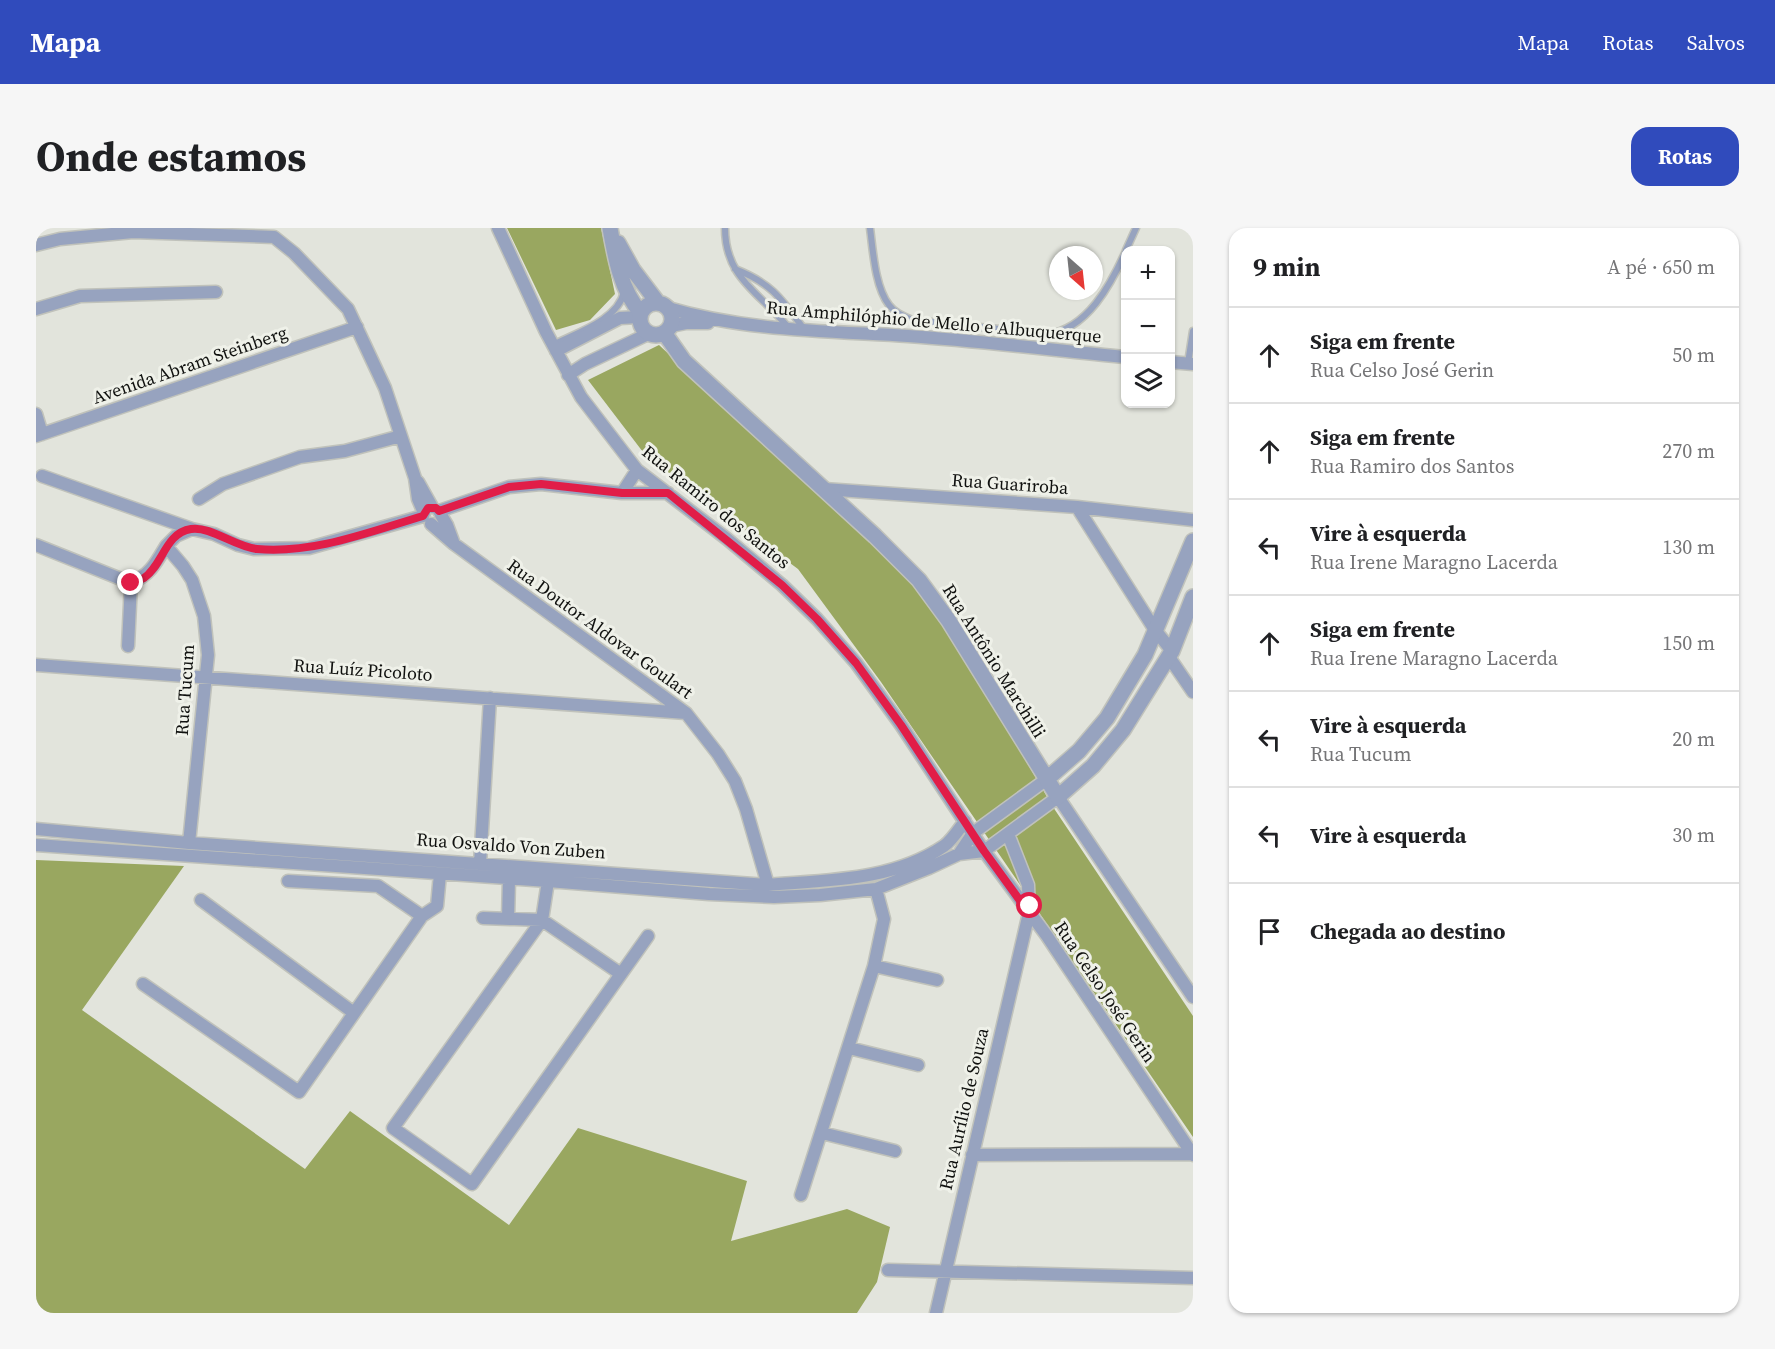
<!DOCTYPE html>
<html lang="pt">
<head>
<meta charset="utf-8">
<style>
	:root { --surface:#fff; --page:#f6f6f6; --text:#202124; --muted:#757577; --line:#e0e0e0; --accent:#304bbc }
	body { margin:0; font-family:"Source Serif 4",serif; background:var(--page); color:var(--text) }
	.controls { position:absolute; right:18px; top:18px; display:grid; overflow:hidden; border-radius:12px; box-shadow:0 2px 4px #0004 }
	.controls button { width:54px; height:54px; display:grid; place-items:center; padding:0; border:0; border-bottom:2px solid var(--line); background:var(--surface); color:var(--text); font:30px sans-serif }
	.compass { position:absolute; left:1013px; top:18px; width:54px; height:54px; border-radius:50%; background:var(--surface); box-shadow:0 2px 4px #0004; rotate:153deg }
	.stop { position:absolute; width:18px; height:18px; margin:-14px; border:4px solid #e11d48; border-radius:50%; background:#fff }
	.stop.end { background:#e11d48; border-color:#fff; box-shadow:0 2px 6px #0008 }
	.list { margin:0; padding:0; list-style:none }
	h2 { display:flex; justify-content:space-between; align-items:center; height:78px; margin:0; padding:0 24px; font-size:26px }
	h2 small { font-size:20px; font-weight:400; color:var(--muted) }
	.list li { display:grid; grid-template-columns:39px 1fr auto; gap:18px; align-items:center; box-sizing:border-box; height:96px; padding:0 24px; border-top:2px solid var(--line) }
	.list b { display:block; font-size:22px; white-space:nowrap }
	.list p { margin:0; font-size:20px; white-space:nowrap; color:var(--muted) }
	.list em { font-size:20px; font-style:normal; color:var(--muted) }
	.icon { flex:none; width:33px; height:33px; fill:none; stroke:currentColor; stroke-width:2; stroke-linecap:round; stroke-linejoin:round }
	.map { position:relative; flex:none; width:1157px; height:1085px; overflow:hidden; border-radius:18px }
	header { display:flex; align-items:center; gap:36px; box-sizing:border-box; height:84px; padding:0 30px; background:var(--accent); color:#fff }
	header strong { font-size:28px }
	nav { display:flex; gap:33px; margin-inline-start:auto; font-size:21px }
	.intro { display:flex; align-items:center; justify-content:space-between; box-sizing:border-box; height:144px; padding:0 36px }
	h1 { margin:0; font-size:42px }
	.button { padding:15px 27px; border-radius:18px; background:var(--accent); color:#fff; font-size:21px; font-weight:700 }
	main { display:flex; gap:36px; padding:0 36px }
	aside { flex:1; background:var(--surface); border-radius:18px; box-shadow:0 2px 4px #0004 }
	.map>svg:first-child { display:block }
	.forest { fill:#99a760 }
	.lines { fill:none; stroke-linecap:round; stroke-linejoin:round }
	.service-casing { stroke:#c0c2bb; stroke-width:9 }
	.minor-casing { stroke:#c0c2bb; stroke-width:15 }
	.tertiary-casing { stroke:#c0c2bb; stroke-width:18 }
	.service { stroke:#97a3bf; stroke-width:6 }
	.minor { stroke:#97a3bf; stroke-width:12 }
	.tertiary { stroke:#97a3bf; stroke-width:15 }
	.route { stroke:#e11d48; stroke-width:8 }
	.labels { text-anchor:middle; stroke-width:6; stroke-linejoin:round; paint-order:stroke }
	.street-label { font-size:18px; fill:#10110f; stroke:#eff1e9 }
</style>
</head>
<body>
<header>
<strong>Mapa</strong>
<nav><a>Mapa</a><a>Rotas</a><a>Salvos</a></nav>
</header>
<div class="intro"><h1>Onde estamos</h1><a class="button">Rotas</a></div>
<main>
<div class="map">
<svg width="1157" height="1085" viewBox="0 0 1157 1085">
	<rect width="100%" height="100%" fill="#e2e4dc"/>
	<!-- forest -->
	<path class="forest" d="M 471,0 L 565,0 L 579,66 L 554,92 L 520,102 Z
		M 623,117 L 879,356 L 920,414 L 1017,579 L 1157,788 L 1157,909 L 845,454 L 762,341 L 610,228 L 552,152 Z
		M 0,632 L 148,638 L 46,782 L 269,941 L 314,883 L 473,997 L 542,900 L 711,953 L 695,1013 L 811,981 L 854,999 L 841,1054 L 821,1085 L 0,1085 Z"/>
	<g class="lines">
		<defs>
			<path id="service" d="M 689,0 C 689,50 723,64 752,99
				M 834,0 C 837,23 839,59 853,77 C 859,85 867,88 876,92 L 1011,106 C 1051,102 1075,56 1090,23
				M 1090,22 L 1100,0
				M 699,41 C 735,55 745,70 768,101
				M 517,117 C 540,105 582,92 588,64
				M 1152,135 L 1157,103"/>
			<path id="minor" d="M 462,0 L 510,104 L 545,169 L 601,242 L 691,311 L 746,357 L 781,391 L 820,435 L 865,497 L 948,623 L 1011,708 L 1157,927
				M 0,17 L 24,11 L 97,4 L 238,9 L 258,25 L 312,81 L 349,160 L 379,250 L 382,271 L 388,285
				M 632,80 C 709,103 792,103 872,108 C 945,113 1017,122 1090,129
				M 0,81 L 44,68 L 180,64
				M 635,98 L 650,95 L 672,95
				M 520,123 L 584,90 L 603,89
				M 1134,134 L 1157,136
				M 532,147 L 549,136 L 612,106
				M 0,186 L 6,206
				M 0,208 L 321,99
				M 6,248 L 156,301 L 178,306 L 202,317 L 218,321 L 273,320 L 387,288
				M 382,254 L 396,279
				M 788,261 L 1041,279 L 1157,292
				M 586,265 L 601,242
				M 163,271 L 187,256 L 264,229 L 309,223 L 365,208
				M 1041,279 L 1119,402 L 1136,423
				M 403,283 L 473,259 L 505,256 L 586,265 L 632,265
				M 405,287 L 411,297 L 418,316
				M 395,296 L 418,316 L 650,485 L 682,526 L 699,553 L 710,581 L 732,657
				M 0,317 L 95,355 C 114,347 120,335 130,318
				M 92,418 L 95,355
				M 1133,429 L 1157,464
				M 0,437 L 650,485
				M 0,601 L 153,615 L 732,657 C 792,652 856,653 908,618 C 916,612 923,601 929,593
				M 153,615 L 172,427 L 168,388 L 156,352 L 147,338 L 130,318 L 140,308 L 156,301
				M 0,617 L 512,653 L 673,666 L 738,669 L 784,667 L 840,661 L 893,640 L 923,626 L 948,623 L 1022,569 L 1157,769
				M 923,626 L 937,605 L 1011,551
				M 444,636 L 454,470
				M 252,653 L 342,658 L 386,688
				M 512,653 L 506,692 L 357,900 L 436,956 L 612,708
				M 165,672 L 318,785
				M 447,690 L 506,692 L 585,746
				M 472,691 L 473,651
				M 838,738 L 901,752
				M 107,756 L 263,864 L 386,688 L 401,678 L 404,646
				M 813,820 L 882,837
				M 786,905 L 859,923
				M 936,927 L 1156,926
				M 765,967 L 838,738 L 848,691 L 840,661
				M 852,1042 L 1157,1050
				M 900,1085 L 993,685 L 992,657 L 972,606"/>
			<path id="tertiary" d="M 574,0 C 579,29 585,63 605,85
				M 582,15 L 597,42 L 622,75
				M604 91a16 16 0 1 1 32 0a16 16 0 1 1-32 0Z
				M 629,106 L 648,133 L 839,308 L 883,352 L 913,393 L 1022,569 L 1057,538 L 1087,502 L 1136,423 L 1157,369
				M 1011,551 L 1043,523 L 1071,490 L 1109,427 L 1157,313"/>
		</defs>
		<!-- service casing -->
		<use href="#service" class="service-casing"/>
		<!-- minor casing -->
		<use href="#minor" class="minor-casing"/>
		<!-- tertiary casing -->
		<use href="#tertiary" class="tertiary-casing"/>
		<!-- service -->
		<use href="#service" class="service"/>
		<!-- minor -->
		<use href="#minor" class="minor"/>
		<!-- tertiary -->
		<use href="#tertiary" class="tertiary"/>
	</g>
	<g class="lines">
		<!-- route -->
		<path class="route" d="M 95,355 C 99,353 104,352 108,350 C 127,337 129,305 155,301 C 175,298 199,319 221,321 C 278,326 333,304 387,288 L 392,280 L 400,280 L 403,283 L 473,259 L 505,256 L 586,265 L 632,265 L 746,357 L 781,391 L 820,435 L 865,497 L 948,623 L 993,685 L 994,678"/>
	</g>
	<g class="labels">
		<!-- street labels -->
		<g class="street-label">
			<text transform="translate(898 94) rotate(5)" y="6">Rua Amphilóphio de Mello e Albuquerque</text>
			<text transform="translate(154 137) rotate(-19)" y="6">Avenida Abram Steinberg</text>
			<text transform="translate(974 256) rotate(4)" y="6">Rua Guariroba</text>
			<text transform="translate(680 279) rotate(39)" y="6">Rua Ramiro dos Santos</text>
			<text transform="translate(564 401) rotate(36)" y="6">Rua Doutor Aldovar Goulart</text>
			<text transform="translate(958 433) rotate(58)" y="6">Rua Antônio Marchilli</text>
			<text transform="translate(327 442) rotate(4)" y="6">Rua Luíz Picoloto</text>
			<text transform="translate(149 462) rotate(-86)" y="6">Rua Tucum</text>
			<text transform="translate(475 618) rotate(4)" y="6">Rua Osvaldo Von Zuben</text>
			<text transform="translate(1069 764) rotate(56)" y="6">Rua Celso José Gerin</text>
			<text transform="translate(928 881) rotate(-77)" y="6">Rua Aurílio de Souza</text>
		</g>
	</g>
</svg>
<div class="controls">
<button>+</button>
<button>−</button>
<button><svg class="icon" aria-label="layers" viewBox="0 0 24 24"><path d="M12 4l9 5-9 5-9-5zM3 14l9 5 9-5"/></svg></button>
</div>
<svg class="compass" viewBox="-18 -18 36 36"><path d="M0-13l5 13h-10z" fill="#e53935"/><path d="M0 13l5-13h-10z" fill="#757577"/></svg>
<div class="stop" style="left:994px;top:678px"></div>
<div class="stop end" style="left:95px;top:355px"></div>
</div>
<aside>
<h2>9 min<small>A pé · 650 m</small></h2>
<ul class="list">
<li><svg class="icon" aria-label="ahead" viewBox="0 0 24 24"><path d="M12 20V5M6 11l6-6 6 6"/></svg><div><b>Siga em frente</b><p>Rua Celso José Gerin</p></div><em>50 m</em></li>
<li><svg class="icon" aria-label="ahead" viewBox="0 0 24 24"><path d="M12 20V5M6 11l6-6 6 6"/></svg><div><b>Siga em frente</b><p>Rua Ramiro dos Santos</p></div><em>270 m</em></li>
<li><svg class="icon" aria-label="left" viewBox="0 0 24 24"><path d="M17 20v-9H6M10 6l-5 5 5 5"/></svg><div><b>Vire à esquerda</b><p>Rua Irene Maragno Lacerda</p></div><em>130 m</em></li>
<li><svg class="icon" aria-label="ahead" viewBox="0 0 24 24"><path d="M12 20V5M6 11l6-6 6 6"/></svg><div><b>Siga em frente</b><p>Rua Irene Maragno Lacerda</p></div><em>150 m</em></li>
<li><svg class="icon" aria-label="left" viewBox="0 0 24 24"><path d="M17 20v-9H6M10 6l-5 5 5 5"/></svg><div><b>Vire à esquerda</b><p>Rua Tucum</p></div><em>20 m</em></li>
<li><svg class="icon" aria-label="left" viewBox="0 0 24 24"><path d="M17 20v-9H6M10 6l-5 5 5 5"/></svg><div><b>Vire à esquerda</b></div><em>30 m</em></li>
<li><svg class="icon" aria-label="arrive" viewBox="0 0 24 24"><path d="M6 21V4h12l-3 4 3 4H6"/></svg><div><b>Chegada ao destino</b></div></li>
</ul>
</aside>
</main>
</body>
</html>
